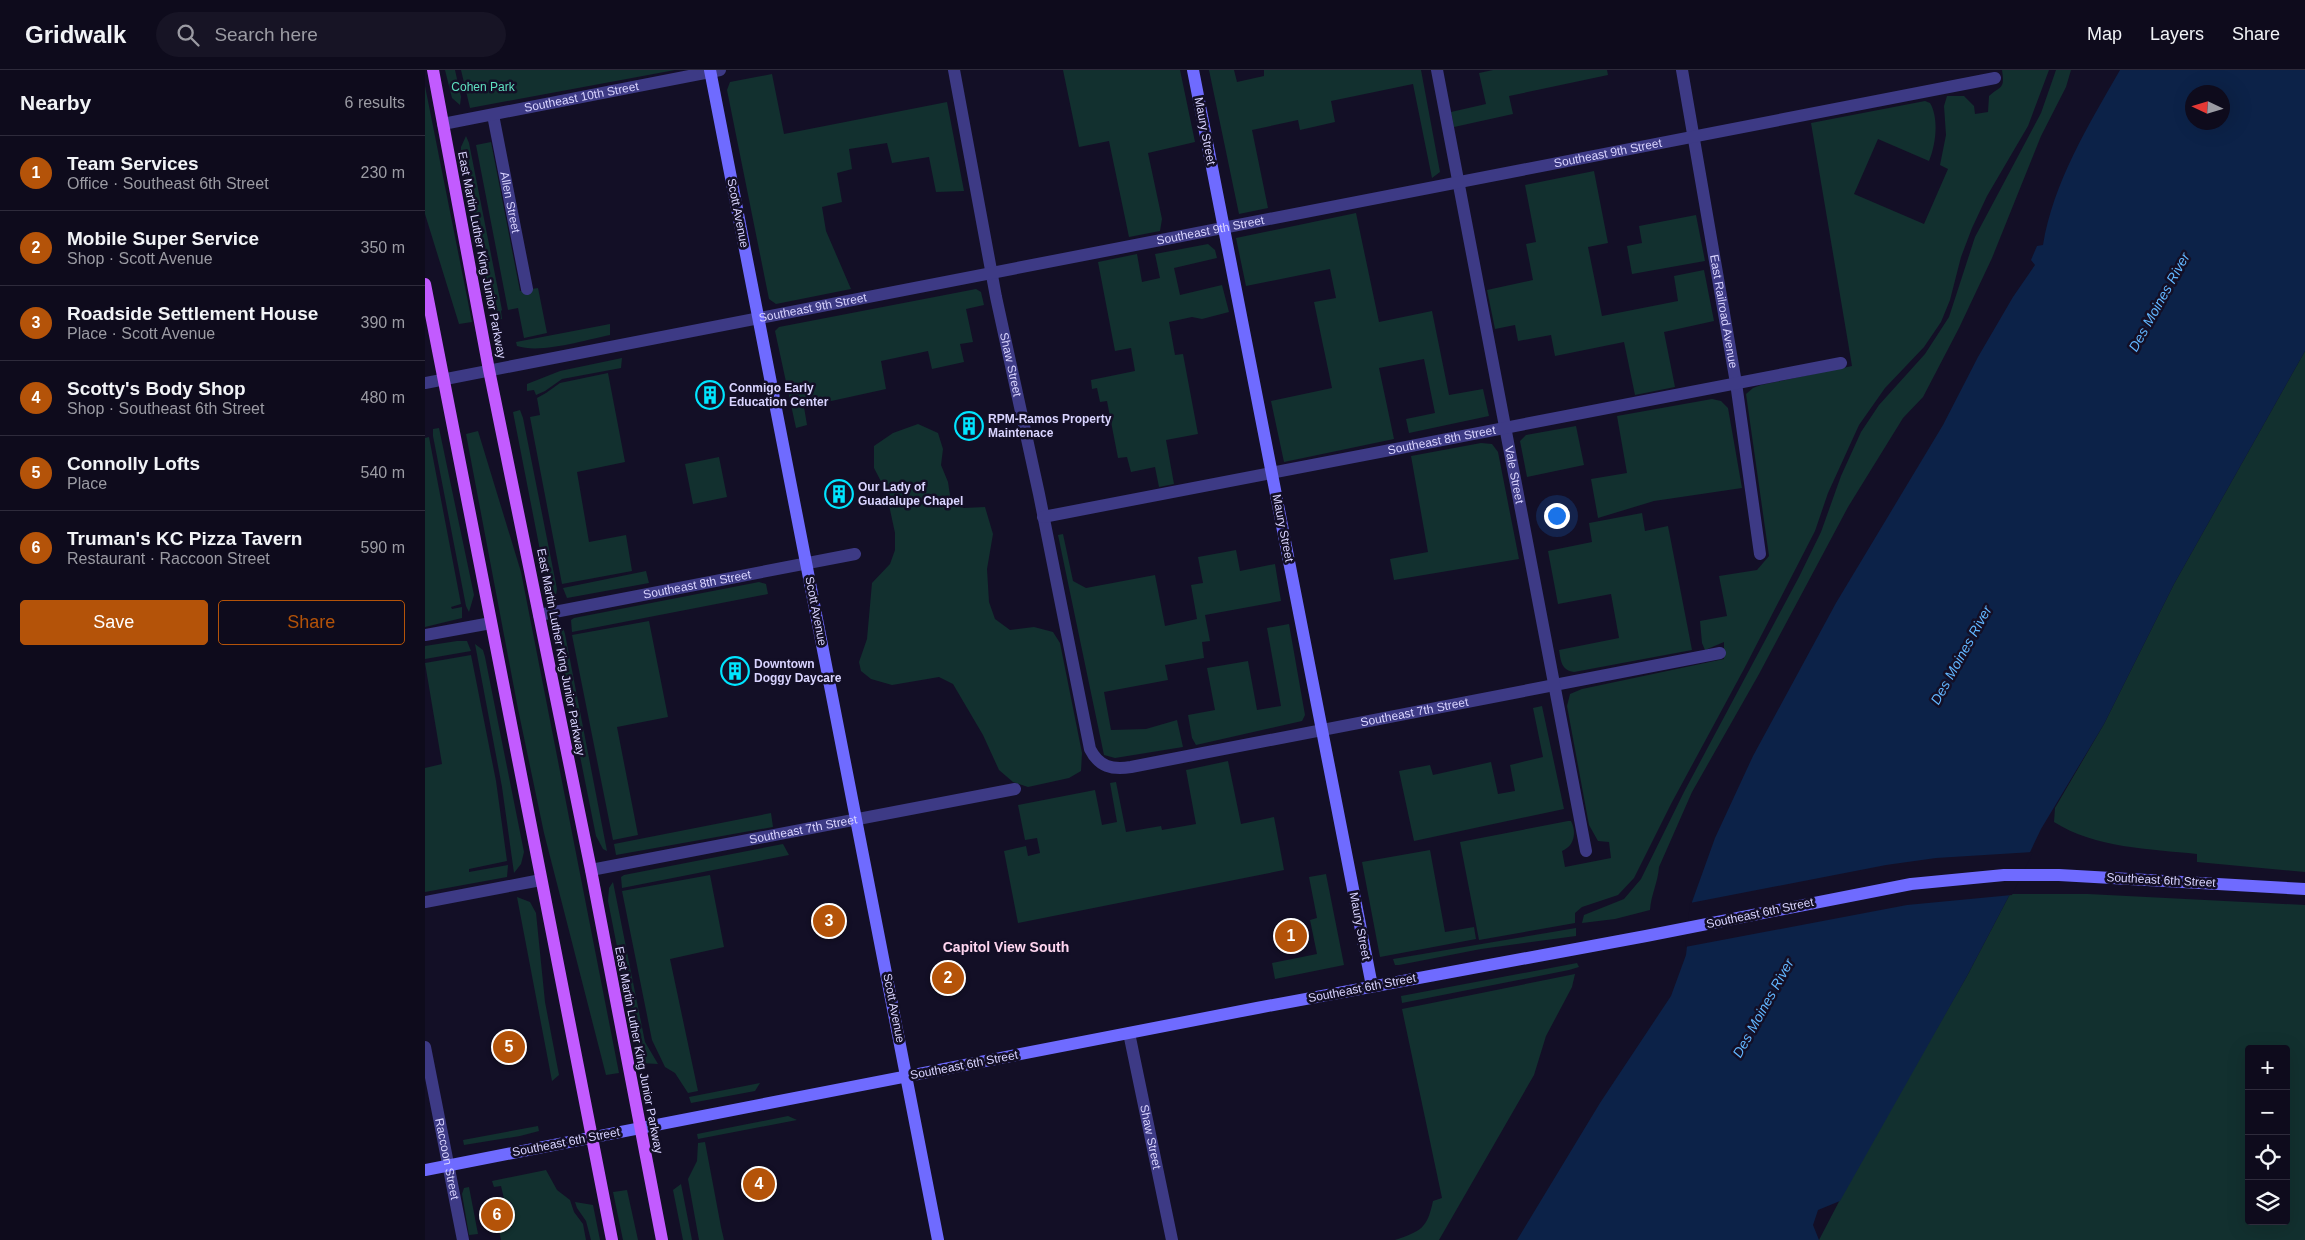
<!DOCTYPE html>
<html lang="en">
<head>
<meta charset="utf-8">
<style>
	:root { --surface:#0e0b1c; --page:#171425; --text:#f1f3f6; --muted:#9b9ba3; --line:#2e2b3b; --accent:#b45309 }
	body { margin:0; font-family:Helvetica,sans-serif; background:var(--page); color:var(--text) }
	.controls { position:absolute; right:15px; bottom:15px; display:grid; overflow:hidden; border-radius:5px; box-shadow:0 5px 20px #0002 }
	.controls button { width:45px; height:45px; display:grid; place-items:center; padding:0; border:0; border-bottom:1px solid var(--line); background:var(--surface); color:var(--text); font:25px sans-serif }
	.compass { position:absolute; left:1760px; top:15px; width:45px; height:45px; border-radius:50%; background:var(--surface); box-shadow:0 5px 20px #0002; rotate:274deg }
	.you { position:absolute; left:1131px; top:445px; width:18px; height:18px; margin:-12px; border:4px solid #fff; border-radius:50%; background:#1a73e8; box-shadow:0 0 0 8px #1a73e833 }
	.badge { display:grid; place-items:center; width:32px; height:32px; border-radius:50%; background:var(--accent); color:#fff; font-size:16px; font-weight:700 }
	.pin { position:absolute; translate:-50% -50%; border:2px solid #fff; box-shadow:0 1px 5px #0006 }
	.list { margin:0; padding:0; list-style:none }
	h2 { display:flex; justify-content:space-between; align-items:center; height:65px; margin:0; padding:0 20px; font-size:21px }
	h2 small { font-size:16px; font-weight:400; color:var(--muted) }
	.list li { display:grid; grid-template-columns:32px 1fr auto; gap:15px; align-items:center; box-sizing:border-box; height:75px; padding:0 20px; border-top:1px solid var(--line) }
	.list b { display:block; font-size:19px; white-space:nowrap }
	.list p { margin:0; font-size:16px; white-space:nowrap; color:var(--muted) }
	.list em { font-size:16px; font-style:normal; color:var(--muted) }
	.actions { display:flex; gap:10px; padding:15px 20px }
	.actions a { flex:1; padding:11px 0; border:1px solid var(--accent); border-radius:5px; text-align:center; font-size:18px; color:var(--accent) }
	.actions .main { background:var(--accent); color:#fff }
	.icon { flex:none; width:28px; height:28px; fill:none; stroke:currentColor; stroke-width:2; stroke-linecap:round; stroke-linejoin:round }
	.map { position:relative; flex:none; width:1880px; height:1170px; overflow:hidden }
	header { display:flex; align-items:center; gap:30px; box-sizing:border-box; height:70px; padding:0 25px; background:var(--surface); border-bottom:1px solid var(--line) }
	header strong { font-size:24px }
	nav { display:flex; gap:28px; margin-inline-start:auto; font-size:18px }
	.search { width:350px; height:45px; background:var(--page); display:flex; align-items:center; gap:12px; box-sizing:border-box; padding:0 18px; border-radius:28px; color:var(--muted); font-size:19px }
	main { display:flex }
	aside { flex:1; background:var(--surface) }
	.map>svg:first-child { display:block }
	.green { fill:#12302f; fill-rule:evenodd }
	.water { fill:#0c2248; fill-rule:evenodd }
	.pier { fill:#130f26 }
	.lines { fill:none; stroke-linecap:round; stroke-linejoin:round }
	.street { stroke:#3d3a85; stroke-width:12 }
	.secondary { stroke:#6f6bff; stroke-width:12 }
	.primary { stroke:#c25bff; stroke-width:12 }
	.labels { text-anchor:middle; stroke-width:5; stroke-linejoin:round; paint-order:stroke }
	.park-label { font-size:12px; fill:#5fe0c0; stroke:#130f26 }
	.street-label { font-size:12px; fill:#d9d4ff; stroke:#130f26 }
	.poi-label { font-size:12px; font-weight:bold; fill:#d9d4ff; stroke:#130f26; text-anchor:start }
	.water-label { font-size:14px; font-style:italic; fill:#62b6ff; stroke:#130f26 }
	.neighbourhood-label { font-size:14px; font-weight:bold; fill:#ffd6f0; stroke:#130f26 }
</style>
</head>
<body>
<header>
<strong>Gridwalk</strong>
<div class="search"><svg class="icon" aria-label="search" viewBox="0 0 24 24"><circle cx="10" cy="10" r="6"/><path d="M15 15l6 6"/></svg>Search here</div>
<nav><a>Map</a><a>Layers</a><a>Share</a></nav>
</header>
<main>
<aside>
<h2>Nearby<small>6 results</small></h2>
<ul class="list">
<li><span class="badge">1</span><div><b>Team Services</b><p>Office · Southeast 6th Street</p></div><em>230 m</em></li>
<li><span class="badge">2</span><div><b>Mobile Super Service</b><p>Shop · Scott Avenue</p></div><em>350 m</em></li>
<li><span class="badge">3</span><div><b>Roadside Settlement House</b><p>Place · Scott Avenue</p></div><em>390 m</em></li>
<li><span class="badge">4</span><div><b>Scotty's Body Shop</b><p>Shop · Southeast 6th Street</p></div><em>480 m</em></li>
<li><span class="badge">5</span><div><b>Connolly Lofts</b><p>Place</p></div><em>540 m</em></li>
<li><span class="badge">6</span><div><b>Truman's KC Pizza Tavern</b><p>Restaurant · Raccoon Street</p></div><em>590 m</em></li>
</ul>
<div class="actions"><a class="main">Save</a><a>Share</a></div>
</aside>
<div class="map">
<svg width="1880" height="1170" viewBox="0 0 1880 1170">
	<rect width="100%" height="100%" fill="#130f26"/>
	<!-- green -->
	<path class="green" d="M 20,0 L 30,0 L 36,27 L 35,35 L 27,28 Z
		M 36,0 L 250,0 L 45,38 Z
		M 638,0 L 755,0 L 770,72 L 723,83 L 737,149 L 735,161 L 704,167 L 684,71 L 654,77 Z
		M 784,0 L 809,0 L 812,12 L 839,6 L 839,0 L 996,0 L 1015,102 L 1007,108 L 988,14 L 906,31 L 910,52 L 875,60 L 873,50 L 827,60 L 843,138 L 814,144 Z
		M 1068,0 L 1182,0 L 1183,5 L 1084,26 L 1088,44 L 1029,57 L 1026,42 L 1061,34 L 1054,3 Z
		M 1577,0 L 1624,0 L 1603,56 L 1562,126 L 1547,158 L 1536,187 L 1525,230 L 1516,252 L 1499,277 L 1460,318 L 1434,355 L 1403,423 L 1390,461 L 1319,599 L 1246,734 L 1209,808 L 1193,825 L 1157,837 L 1150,843 L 1150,853 L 1054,870 L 1035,772 L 1143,751 L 1146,751 C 1152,763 1149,776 1137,781 L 1140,797 L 1186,788 L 1184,772 L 1173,771 L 1164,755 L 1142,636 L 1145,624 L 1157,619 L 1299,589 L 1299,572 L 1280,580 L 1277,573 L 1275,551 L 1302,546 L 1294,506 L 1332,500 L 1344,486 L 1321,324 L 1328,318 L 1336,315 L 1427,296 L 1386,53 L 1500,31 L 1505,33 C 1514,48 1511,74 1504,91 L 1453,69 L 1429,124 L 1499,154 L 1523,99 L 1515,95 L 1521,65 L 1519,36 L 1522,26 L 1539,26 L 1549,36 L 1550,44 L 1563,42 L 1564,26 C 1576,15 1580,20 1577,0 Z
		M 1631,0 L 1646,0 L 1641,17 L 1616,66 L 1567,188 L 1534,258 L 1498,327 L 1478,348 L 1423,437 L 1334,604 L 1267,722 L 1234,797 C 1233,812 1226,825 1225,840 L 1190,849 L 1157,853 L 1159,845 L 1199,829 L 1216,809 L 1259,722 L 1374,507 L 1396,462 L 1416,406 L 1436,362 L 1454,335 L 1500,284 L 1524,247 L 1550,167 L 1616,43 Z
		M 347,4 L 359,64 L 522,32 L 539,121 L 511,122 L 504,87 L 467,93 L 462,73 L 424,79 L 427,99 L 412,103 L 417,132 L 397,137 L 401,161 L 426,219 L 351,234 L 344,229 L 302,20 L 305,12 Z
		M 0,16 L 47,252 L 34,254 L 0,144 Z
		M 41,66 L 44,73 L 77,240 L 76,241 L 77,249 L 70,250 L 36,83 L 36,77 Z
		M 66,72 L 95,221 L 113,218 L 122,263 L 99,268 L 93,238 L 83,240 L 51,75 Z
		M 1169,101 L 1183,173 L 1163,177 L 1177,246 L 1253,231 L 1249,206 L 1279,200 L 1289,251 L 1239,262 L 1250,317 L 1210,325 L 1199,272 L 1130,286 L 1126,265 L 1093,271 L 1090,255 L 1070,259 L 1062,220 L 1108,210 L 1101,174 L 1111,172 L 1100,115 Z
		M 931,143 L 954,252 L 1007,241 L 1024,325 L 1058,319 L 1064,346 L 984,363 L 981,349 L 1010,343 L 999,289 L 954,298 L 969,369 L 859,392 L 846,331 L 907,318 L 889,232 L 911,228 L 905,199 L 821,216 L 811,168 Z
		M 1271,145 L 1280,191 L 1207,204 L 1202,176 L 1217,173 L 1214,156 Z
		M 783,174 L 790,180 L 792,188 L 749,198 L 755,225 L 797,215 L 804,242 L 777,249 L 767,247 L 744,252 L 750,285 L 758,284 L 773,364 L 741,370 L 749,414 L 734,417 L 730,397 L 706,402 L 702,387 L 693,388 L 682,331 L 675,332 L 672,318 L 667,319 L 666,310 L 710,301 L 706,278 L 690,281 L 673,192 L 712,184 L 717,212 L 735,208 L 730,184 Z
		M 551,219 L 556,222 L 559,235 L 541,239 L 548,272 L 535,274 L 539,292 L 507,299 L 503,281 L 456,291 L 461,319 L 379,337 L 382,355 L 371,358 L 350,261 L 354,257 Z
		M 185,254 L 185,265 C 160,270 116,284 92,276 L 91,272 Z
		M 1880,281 L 1880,802 L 1772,792 L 1772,784 C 1725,779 1670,778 1629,752 L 1630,738 L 1679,654 L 1749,514 Z
		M 197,288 L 196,298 L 137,309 L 120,321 L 111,325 L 109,320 L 102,321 L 102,314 L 135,301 Z
		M 183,303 L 200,392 L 152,402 L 164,472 L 201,465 L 207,501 L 137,514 L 105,347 L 115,345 L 112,328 L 121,323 L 135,313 Z
		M 1287,329 L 1296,331 L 1303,338 L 1317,418 L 1229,431 L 1173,448 L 1166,409 L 1202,403 L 1192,346 Z
		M 95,340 L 98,348 L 132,519 L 131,525 L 121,511 L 88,342 Z
		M 493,354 L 513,363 L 518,379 L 516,395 L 523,412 L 526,432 L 539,438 L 560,437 L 568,464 L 562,499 L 564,532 L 570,549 L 585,560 L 609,557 L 628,562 L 635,573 L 657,683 L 656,701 L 644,708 L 603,717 L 588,712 L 574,700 L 558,665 L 528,614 L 514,607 L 467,615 L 446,609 L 436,601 L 434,592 L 442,569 L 447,513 L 465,494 L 470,480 L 470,463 L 461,421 L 449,398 L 449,376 L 468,363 Z
		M 1151,356 L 1159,395 L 1102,407 L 1095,371 L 1101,365 Z
		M 14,358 L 49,525 L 44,542 L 41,536 L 8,366 L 8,359 Z
		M 53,361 L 96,502 L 194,1003 L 181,1005 L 119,763 L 93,639 L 41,364 Z
		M 4,367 L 36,534 L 26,537 L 27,539 L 37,537 L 37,548 L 0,557 L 0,368 Z
		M 1056,373 L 1067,374 L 1073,382 L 1094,489 L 969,510 L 965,489 L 1003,482 L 986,386 Z
		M 294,387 L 302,427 L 268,434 L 260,394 Z
		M 1217,443 L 1220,461 L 1243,456 L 1267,580 L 1149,602 C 1136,600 1136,591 1134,580 L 1194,568 L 1186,524 L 1133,534 L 1123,481 L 1167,472 L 1164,453 Z
		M 638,464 L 648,511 L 661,518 L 730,505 L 740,556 L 772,549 L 766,515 L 778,513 L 773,487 L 811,480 L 815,501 L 850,494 L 856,531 L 780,545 L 785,571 L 777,572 L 779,588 L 740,595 L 743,610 L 679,622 L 686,660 L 721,659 L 752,650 L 758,677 L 690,688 L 679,685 L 633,465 Z
		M 221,501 L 224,513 L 142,528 L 138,518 Z
		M 334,512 L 341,514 L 343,524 L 147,562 L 146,550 L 149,548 Z
		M 224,551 L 243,647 L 192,657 L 213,765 L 188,770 L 147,565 Z
		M 864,554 L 880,645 L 877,651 L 771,675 L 767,668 L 763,645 L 790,640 L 782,598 L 823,591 L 832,640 L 856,636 L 842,558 Z
		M 138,557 L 140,564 L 182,781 L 178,779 L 171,766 L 132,571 Z
		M 32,571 L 42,571 L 46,581 L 0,589 L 0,576 Z
		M 50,574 L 58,580 L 60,587 L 99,782 L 96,794 L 89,803 L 77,717 Z
		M 46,585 L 71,711 L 82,791 L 44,799 L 44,802 L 83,795 L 82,807 L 0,822 L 0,698 L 17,694 L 0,593 Z
		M 1117,636 L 1139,739 L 989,771 L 974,701 L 1005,695 L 1008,705 L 1066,692 L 1073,724 L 1090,721 L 1085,695 L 1118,687 L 1108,638 Z
		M 803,691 L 816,754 L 849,747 L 859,800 L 593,853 L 579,781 L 601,776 L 603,786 L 615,783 L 612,768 L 600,770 L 593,735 L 670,720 L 677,755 L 692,752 L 685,713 L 691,712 L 701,762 L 736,756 L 737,760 L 771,754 L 761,700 Z
		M 346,743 L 348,757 L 191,785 L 189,774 Z
		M 358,774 L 364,785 L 197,818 L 196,807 L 199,805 Z
		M 1005,780 L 1020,862 L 1049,857 L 1051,869 L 955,887 L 937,792 Z
		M 901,804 L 919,895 L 850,909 L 847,893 L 892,884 L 885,850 L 892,848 L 884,807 Z
		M 285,805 L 299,877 L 245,889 L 273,1021 L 263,1023 L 250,1003 L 240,997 L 227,970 L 197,821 Z
		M 188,812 L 220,972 L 233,994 L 215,993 L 183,831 L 184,818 Z
		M 1585,824 L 1663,824 L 1880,835 L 1880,1170 L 1394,1170 L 1432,1097 L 1542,906 ZM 1824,979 L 1861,979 L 1861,1151 L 1824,1151 Z
		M 92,827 L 105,832 L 111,843 L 120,932 L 134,1005 L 127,1011 Z
		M 1151,858 L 1151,866 L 1056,879 L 974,895 L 970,895 L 968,889 Z
		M 1152,893 L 1154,897 L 1144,900 L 977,933 L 976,926 Z
		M 1150,904 L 1147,917 L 1121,966 L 1109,1005 L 1014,1170 L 970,1170 C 996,1161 1002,1159 1008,1131 L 1017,1128 L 977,939 Z
		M 335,1013 L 330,1021 L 266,1033 L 264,1027 Z
		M 363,1046 L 372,1050 L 273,1069 L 272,1064 Z
		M 113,1056 L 114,1061 L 95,1066 L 39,1075 L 38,1070 Z
		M 280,1072 L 296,1157 L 299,1170 L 274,1170 L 263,1109 L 272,1091 L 273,1073 Z
		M 121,1100 L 132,1120 L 145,1130 L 149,1142 L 158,1154 L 161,1170 L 76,1170 L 74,1160 L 87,1157 L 83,1138 L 87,1137 L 86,1132 L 80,1133 L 76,1116 L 69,1117 L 67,1111 Z
		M 256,1114 L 267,1170 L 258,1170 L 248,1120 Z
		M 44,1117 L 53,1164 L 44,1165 L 37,1124 L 39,1118 Z
		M 202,1120 L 213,1170 L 198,1170 L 188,1122 Z
		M 150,1132 L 168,1135 L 175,1170 L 166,1170 L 161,1151 L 152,1138 Z"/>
	<!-- water -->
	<path class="water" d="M 1695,0 L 1880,0 L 1880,281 L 1749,514 L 1679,654 L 1616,759 L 1585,824 L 1542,906 L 1415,1131 L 1393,1140 L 1388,1155 L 1394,1170 L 1092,1170 L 1175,1033 L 1246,926 L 1261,885 L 1267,832 L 1290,768 L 1328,686 L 1411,533 L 1518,355 L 1553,287 L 1588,227 L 1610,195 L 1606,190 L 1612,176 L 1618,175 C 1628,113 1664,54 1695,0 ZM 1768,22 L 1798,22 L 1798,52 L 1768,52 Z"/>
	<!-- pier -->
	<path class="pier" d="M 1608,782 L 1587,825 L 1482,835 L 1260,877 L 1265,833 L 1461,795 L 1511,788 Z"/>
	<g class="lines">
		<!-- street -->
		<g class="street">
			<path id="s1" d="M 529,0 L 571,227 L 614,424 L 665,679 C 674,697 687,700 706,697 L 1295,583"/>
			<path id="s2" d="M 1012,0 L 1161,781"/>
			<path id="s3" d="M 1257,0 L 1311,313 L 1335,484"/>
			<path id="s4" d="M 68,45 L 102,219"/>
			<path id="s5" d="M 18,54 L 295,0"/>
			<path id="s6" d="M 0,313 L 1570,8"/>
			<path id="s7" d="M 618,447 L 1416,293"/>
			<path id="s8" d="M 114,545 L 430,484"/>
			<path d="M 0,565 L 66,553"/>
			<path id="s9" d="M 166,800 L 590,719"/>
			<path d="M 0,832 L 116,810"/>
			<path id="s10" d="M 704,963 L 747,1170"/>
			<path id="s11" d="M 0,977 L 38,1170"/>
		</g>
		<!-- secondary -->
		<path class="secondary" d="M 285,0 L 513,1170
			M 768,0 L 947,916
			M 0,1100 L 832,938 L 1221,866 L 1486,814 L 1579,805 L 1634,805 L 1880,819"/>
		<!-- primary -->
		<path class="primary" d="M 8,0 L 64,300 L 166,800 L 237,1170
			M 0,214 L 187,1170"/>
	</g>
	<!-- icons -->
	<defs>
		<symbol id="building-ring" viewBox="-11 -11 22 22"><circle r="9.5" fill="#130f26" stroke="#00e5ff" stroke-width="1.5"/><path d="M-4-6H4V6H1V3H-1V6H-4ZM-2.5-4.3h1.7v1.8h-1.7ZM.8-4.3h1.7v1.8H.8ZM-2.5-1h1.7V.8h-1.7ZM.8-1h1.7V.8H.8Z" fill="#00e5ff"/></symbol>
	</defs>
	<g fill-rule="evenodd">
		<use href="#building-ring" x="269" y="309" width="32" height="32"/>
		<use href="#building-ring" x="528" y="340" width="32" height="32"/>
		<use href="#building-ring" x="398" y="408" width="32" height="32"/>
		<use href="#building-ring" x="294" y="585" width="32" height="32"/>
	</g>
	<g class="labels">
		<!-- park labels -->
		<g class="park-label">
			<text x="58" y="21">Cohen Park</text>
		</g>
		<!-- street labels -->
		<g class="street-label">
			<text dy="4" stroke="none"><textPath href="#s5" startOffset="141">Southeast 10th Street</textPath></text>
			<text transform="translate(780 61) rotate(79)" y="4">Maury Street</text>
			<text dy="4" stroke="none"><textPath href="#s6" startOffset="1205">Southeast 9th Street</textPath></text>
			<text dy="4" stroke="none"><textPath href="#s4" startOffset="89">Allen Street</textPath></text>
			<text transform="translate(313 143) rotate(79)" y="4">Scott Avenue</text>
			<text dy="4" stroke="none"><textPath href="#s6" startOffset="800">Southeast 9th Street</textPath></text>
			<text transform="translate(57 185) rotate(79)" y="4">East Martin Luther King Junior Parkway</text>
			<text dy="4" stroke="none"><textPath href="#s6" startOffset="395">Southeast 9th Street</textPath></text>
			<text dy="4" stroke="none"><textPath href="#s3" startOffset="245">East Railroad Avenue</textPath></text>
			<text dy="4" stroke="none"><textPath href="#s1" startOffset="300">Shaw Street</textPath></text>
			<text dy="4" stroke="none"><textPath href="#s7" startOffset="406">Southeast 8th Street</textPath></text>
			<text dy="4" stroke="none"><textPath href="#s2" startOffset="412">Vale Street</textPath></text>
			<text transform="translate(858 458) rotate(79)" y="4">Maury Street</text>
			<text dy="4" stroke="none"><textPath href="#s8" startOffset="161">Southeast 8th Street</textPath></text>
			<text transform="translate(391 541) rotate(79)" y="4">Scott Avenue</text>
			<text transform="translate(136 582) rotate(79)" y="4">East Martin Luther King Junior Parkway</text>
			<text dy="4" stroke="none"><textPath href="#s1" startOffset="1030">Southeast 7th Street</textPath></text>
			<text dy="4" stroke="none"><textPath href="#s9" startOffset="216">Southeast 7th Street</textPath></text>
			<text transform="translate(1736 810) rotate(3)" y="4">Southeast 6th Street</text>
			<text transform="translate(1335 843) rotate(-12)" y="4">Southeast 6th Street</text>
			<text transform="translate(935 856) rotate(79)" y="4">Maury Street</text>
			<text transform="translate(937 918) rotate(-11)" y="4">Southeast 6th Street</text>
			<text transform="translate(469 938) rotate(79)" y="4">Scott Avenue</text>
			<text transform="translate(214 980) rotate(79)" y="4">East Martin Luther King Junior Parkway</text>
			<text transform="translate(539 995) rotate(-11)" y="4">Southeast 6th Street</text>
			<text dy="4" stroke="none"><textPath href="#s10" startOffset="106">Shaw Street</textPath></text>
			<text transform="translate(141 1072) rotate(-11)" y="4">Southeast 6th Street</text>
			<text dy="4" stroke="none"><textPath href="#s11" startOffset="114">Raccoon Street</textPath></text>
		</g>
		<!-- poi labels -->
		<g class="poi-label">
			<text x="304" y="322">Conmigo Early<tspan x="304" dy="14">Education Center</tspan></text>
			<text x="563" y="353">RPM-Ramos Property<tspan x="563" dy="14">Maintenace</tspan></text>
			<text x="433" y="421">Our Lady of<tspan x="433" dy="14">Guadalupe Chapel</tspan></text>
			<text x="329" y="598">Downtown<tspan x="329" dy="14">Doggy Daycare</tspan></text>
		</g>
		<!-- water labels -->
		<g class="water-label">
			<text transform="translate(1734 232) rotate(-61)" y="5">Des Moines River</text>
			<text transform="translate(1536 585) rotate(-61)" y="5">Des Moines River</text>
			<text transform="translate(1338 938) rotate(-61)" y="5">Des Moines River</text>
		</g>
		<!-- neighbourhood labels -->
		<g class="neighbourhood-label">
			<text x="581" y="882">Capitol View South</text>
		</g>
	</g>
</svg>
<div class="controls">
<button>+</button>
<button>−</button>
<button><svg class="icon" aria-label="locate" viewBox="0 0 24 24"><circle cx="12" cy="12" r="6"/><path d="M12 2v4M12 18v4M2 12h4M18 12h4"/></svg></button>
<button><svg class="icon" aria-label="layers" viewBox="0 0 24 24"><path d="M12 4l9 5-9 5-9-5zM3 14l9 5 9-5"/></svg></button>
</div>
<svg class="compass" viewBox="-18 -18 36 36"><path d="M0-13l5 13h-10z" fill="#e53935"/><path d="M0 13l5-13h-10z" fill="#9b9ba3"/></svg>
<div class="you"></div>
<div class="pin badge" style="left:866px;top:866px">1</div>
<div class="pin badge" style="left:523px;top:908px">2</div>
<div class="pin badge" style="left:404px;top:851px">3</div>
<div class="pin badge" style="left:334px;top:1114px">4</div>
<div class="pin badge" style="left:84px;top:977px">5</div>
<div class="pin badge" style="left:72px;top:1145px">6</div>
</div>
</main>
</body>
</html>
